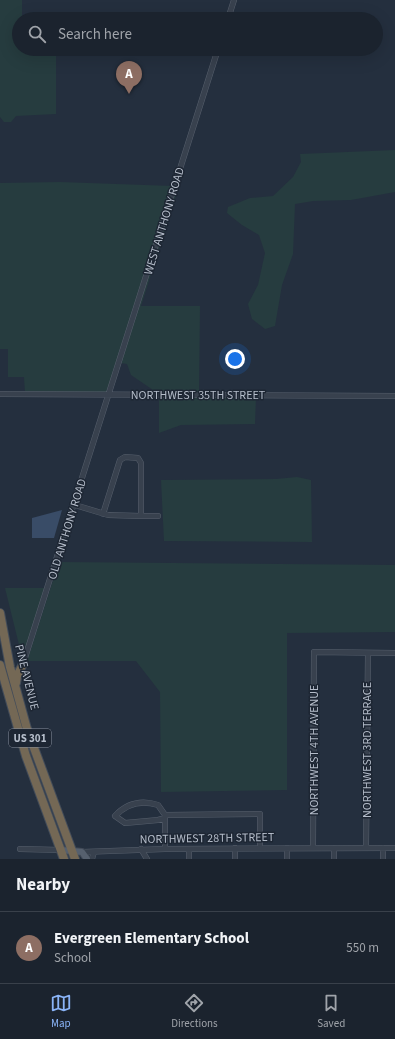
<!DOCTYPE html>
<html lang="en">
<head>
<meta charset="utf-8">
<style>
	:root { --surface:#1b232e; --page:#242b36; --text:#f1f3f6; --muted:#a0a4aa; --line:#39404a; --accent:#8ab4f8 }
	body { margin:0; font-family:"Source Sans 3",sans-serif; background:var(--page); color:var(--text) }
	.you { position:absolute; left:235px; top:359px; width:14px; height:14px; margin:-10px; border:3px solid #fff; border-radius:50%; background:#1a73e8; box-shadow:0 0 0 6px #1a73e833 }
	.badge { display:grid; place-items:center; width:26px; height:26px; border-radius:50%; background:var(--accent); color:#fff; font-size:13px; font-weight:700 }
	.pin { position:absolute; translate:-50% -33px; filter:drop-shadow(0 1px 2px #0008) }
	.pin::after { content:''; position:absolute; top:21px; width:14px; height:12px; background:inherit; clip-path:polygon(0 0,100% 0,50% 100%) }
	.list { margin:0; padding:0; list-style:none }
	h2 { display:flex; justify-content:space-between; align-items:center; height:52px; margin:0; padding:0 16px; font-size:17px }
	h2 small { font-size:13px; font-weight:400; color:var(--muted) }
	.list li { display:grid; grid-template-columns:26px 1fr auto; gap:12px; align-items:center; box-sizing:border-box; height:72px; padding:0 16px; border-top:1px solid var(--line) }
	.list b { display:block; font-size:15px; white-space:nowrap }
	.list p { margin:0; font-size:13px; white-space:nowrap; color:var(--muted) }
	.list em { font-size:13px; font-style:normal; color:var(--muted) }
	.icon { flex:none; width:22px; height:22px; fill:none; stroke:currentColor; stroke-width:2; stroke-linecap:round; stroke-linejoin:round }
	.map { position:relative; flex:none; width:395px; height:859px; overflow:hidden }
	.search { position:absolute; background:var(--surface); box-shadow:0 4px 16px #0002; left:12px; right:12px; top:12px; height:44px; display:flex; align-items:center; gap:10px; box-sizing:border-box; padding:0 14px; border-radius:22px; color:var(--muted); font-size:15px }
	.sheet { height:124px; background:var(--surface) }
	nav { display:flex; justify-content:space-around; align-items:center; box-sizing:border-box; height:56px; border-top:1px solid var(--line); background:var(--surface); font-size:11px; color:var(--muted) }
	nav a { display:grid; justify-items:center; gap:2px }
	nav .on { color:var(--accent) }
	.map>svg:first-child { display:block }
	.green { fill:#263c3f }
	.water { fill:#394c67 }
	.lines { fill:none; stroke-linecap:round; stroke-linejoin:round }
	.minor-casing { stroke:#565f6c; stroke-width:6 }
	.major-casing { stroke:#414a57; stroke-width:8 }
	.highway-casing { stroke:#434c59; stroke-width:10 }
	.minor { stroke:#38414e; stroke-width:5 }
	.major { stroke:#56606e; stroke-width:6 }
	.highway { stroke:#746855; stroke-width:8 }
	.labels { text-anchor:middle; stroke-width:3; stroke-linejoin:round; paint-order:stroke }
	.shield { fill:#1d2633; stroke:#878f9c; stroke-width:1 }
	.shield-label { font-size:11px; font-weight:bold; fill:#b4bcc9 }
	.street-label { font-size:12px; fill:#b4bcc9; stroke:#1d2633 }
</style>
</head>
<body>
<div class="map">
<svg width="395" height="859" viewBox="0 0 395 859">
	<rect width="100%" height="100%" fill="#242f3e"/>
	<!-- green -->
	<path class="green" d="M 0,0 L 22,0 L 22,19 L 19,19 L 19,49 L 56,49 L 56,114 L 16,116 L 11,122 L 4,122 L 0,117 Z
		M 395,150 L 395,192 L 351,200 L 313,201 L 295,204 L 293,254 L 282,285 L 275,326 L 265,329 L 252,319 L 248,304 L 258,285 L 265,253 L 259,235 L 242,225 L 227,213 L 228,207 L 250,198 L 273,196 L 293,177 L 301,162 L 300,154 Z
		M 60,182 L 173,186 L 109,392 L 25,392 L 24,377 L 8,377 L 8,349 L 0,349 L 0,183 Z
		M 177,186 L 179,186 L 141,306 L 200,306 L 199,393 L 156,392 L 131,375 L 127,364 L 121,363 Z
		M 159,396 L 256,397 L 255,424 L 181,425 L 159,433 Z
		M 297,477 L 311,480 L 312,542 L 164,541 L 161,480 L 276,479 Z
		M 59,562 L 395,565 L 395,632 L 287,633 L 287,790 L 161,792 L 160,692 L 136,661 L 27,661 Z
		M 5,588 L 47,588 L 23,661 Z"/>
	<!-- water -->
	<path class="water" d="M 62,510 L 54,538 L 32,538 L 32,518 Z"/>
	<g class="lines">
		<defs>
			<path id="minor" d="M 228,19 L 234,0
				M 0,394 L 395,396
				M 75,505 L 108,515 L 141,516 L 141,463 L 138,458 L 125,457 L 120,460 L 103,514
				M 141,516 L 158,516
				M 23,664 L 218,49
				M 165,815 L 158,805 C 142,800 127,803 115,816 L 125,823 L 158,820 L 165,818
				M 235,848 L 235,859
				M 313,848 L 314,652 L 395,653
				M 334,848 L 334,859
				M 366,848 L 368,653
				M 20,849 L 61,850
				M 141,849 L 147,859
				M 165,849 L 165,815 L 260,814 L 260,848
				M 189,849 L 189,859
				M 82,852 L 165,849 L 395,848
				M 92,859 L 94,852
				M 287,859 L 287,848
				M 383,859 L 383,848"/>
			<path id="major" d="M 61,850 L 82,852 L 87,859"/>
			<path id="highway" d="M 0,613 L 10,667 L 27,729 L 75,859
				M 0,665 L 26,756 L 64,859
				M 16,683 L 17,676 L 23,664"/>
		</defs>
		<!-- minor casing -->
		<use href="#minor" class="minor-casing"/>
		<!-- major casing -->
		<use href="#major" class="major-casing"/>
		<!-- highway casing -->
		<use href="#highway" class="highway-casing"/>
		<!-- minor -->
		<use href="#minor" class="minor"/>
		<!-- major -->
		<use href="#major" class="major"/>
		<!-- highway -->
		<use href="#highway" class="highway"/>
	</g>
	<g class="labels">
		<!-- shield labels -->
		<rect class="shield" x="9" y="729" width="42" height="18" rx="3"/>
		<g class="shield-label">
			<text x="30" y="742">US 301</text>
		</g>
		<!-- street labels -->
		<g class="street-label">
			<text transform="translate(164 221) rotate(-73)" y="4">WEST ANTHONY ROAD</text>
			<text x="198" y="399">NORTHWEST 35TH STREET</text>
			<text transform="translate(67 529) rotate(-73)" y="4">OLD ANTHONY ROAD</text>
			<text transform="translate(27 677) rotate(76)" y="4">PINE AVENUE</text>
			<text transform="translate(314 750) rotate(-90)" y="4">NORTHWEST 4TH AVENUE</text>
			<text transform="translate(367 750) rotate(-90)" y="4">NORTHWEST 3RD TERRACE</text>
			<text transform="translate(207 838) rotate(-1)" y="4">NORTHWEST 28TH STREET</text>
		</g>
	</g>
</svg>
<div class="you"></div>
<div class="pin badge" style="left:129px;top:94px;background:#8d6e63">A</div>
<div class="search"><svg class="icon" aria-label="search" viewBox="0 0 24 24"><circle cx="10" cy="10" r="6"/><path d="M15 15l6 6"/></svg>Search here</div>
</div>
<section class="sheet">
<h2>Nearby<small></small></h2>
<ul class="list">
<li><span class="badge" style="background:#8d6e63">A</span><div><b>Evergreen Elementary School</b><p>School</p></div><em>550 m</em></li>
</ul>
</section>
<nav>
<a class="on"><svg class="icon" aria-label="map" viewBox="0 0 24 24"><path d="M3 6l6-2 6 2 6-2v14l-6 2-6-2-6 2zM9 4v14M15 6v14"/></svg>Map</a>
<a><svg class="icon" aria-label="directions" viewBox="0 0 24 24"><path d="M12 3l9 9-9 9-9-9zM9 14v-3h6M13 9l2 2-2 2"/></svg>Directions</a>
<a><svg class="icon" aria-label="saved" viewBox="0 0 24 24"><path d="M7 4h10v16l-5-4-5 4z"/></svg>Saved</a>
</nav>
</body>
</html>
